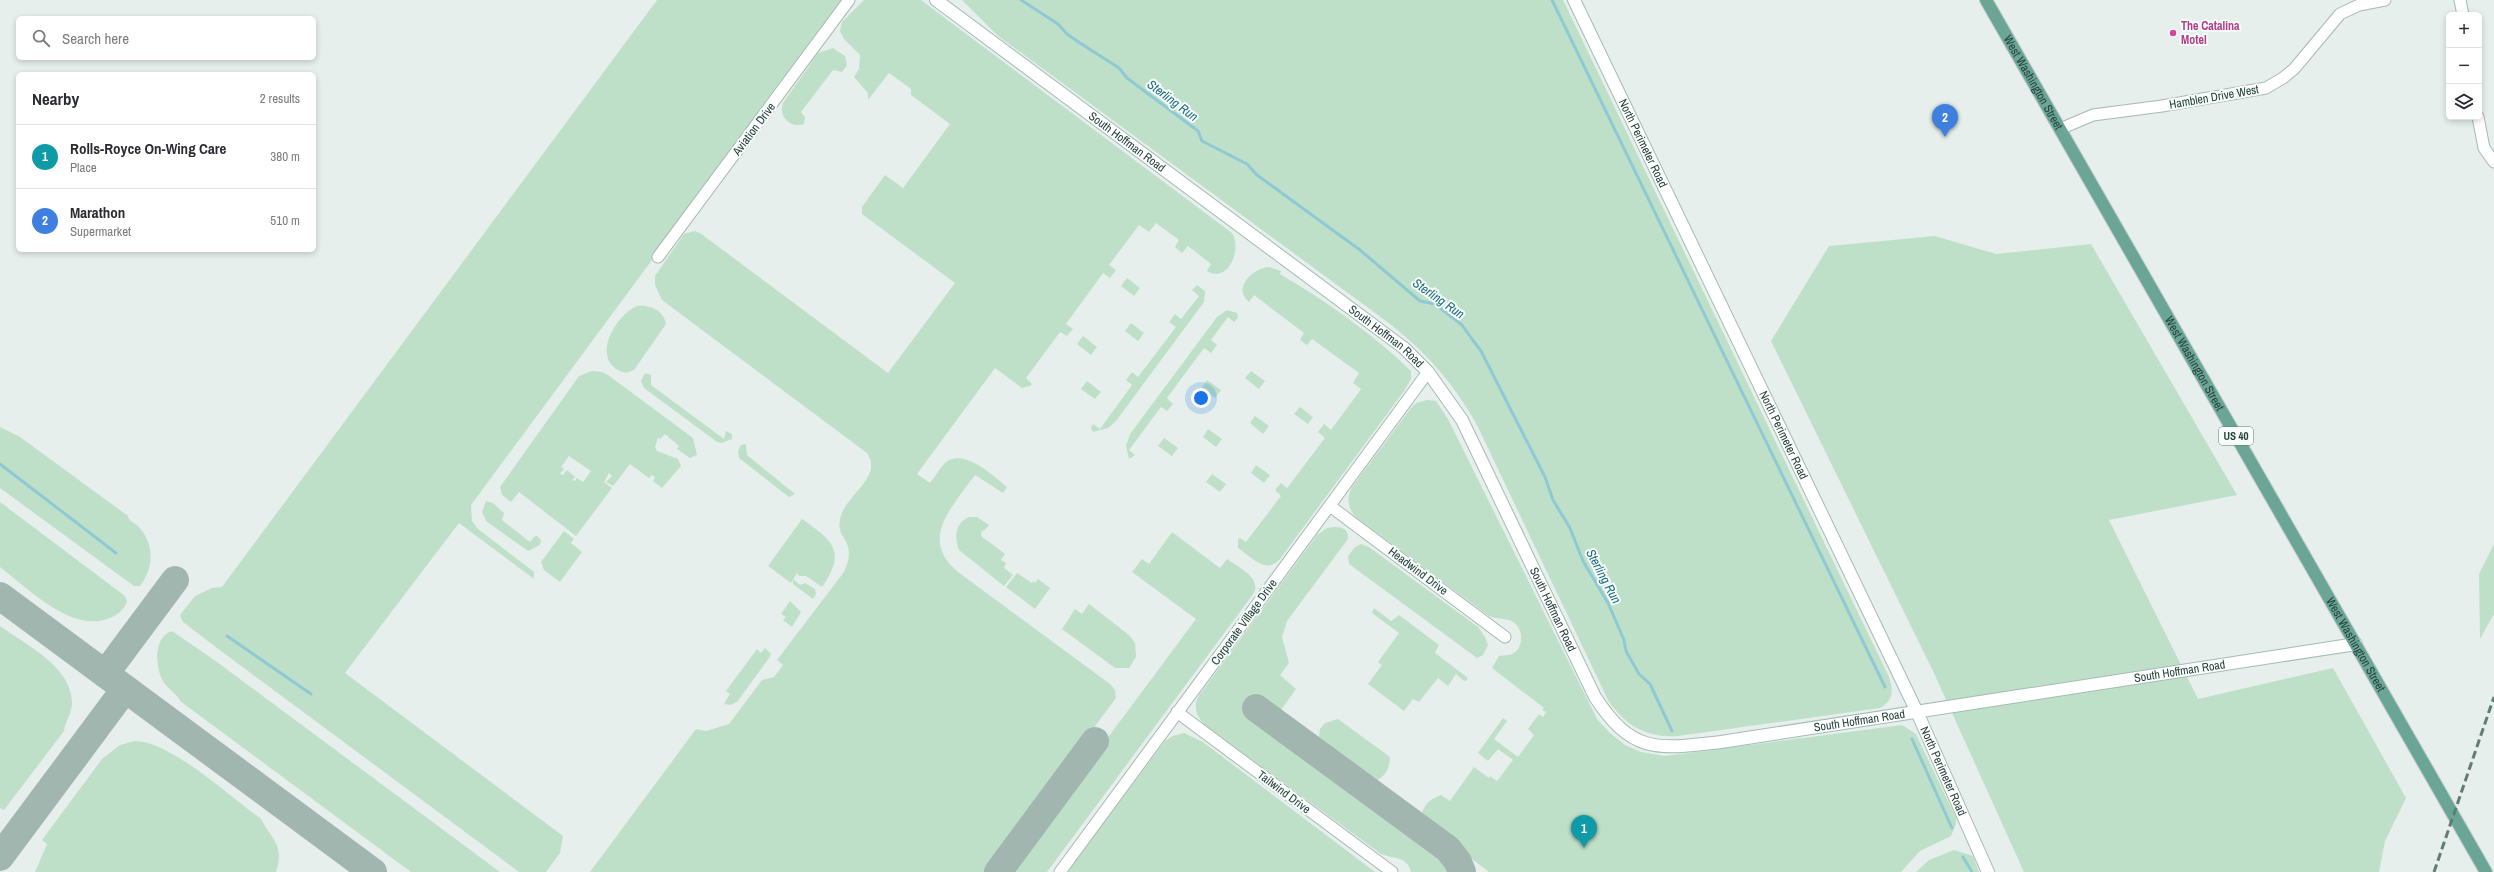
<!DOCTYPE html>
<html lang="en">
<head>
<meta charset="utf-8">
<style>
	:root { --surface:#fff; --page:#f2f2f3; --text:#2b2b33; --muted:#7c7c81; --line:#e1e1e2; --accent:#db2777 }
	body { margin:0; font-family:"Archivo Narrow",sans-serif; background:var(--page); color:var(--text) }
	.controls { position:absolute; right:12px; top:12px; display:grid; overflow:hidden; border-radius:6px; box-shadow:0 2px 6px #0003 }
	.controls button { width:36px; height:36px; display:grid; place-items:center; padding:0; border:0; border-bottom:1px solid var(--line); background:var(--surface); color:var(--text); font:20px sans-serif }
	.you { position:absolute; left:1201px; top:398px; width:14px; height:14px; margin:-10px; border:3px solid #fff; border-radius:50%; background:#1a73e8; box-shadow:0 0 0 6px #1a73e833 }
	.badge { display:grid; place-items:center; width:26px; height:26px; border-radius:50%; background:var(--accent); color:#fff; font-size:13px; font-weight:700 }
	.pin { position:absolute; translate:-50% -33px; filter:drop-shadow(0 1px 2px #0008) }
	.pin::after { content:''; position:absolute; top:21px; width:14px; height:12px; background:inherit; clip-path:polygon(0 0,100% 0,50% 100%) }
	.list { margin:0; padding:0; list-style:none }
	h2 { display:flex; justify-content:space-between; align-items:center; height:52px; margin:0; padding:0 16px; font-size:17px }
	h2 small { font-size:13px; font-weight:400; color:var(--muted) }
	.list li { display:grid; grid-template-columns:26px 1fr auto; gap:12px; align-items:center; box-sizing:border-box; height:64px; padding:0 16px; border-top:1px solid var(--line) }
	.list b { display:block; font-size:15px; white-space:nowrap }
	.list p { margin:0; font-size:13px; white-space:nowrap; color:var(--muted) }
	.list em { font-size:13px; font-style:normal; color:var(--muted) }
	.icon { flex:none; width:22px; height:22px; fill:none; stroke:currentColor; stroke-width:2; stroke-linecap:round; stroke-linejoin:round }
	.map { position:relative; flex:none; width:2494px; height:872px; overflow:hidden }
	.search { position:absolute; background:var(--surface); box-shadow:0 2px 6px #0003; left:16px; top:16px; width:300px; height:44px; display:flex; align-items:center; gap:10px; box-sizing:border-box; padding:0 14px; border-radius:6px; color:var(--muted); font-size:15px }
	.panel { position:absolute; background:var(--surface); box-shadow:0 2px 6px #0003; left:16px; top:72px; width:300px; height:180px; border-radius:6px }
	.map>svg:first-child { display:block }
	.green { fill:#bfe0c8; fill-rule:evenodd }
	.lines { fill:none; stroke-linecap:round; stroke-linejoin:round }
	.stream { stroke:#8ec9d4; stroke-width:3 }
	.taxiway { stroke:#a2b6b0; stroke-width:28 }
	.street-casing { stroke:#a8b8b2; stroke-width:13 }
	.secondary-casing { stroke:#a4bbb3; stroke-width:14 }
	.primary-casing { stroke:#c2cac8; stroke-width:14 }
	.street { stroke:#fff; stroke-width:11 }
	.secondary { stroke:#fff; stroke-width:12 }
	.primary { stroke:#6aa596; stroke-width:12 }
	.rail { stroke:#5f7d75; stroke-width:3; stroke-dasharray:8 4; stroke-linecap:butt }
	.hotel-dot { fill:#d1479c; stroke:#f7fbf9; stroke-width:1.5 }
	.labels { text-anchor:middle; stroke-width:4; stroke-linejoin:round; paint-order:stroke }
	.shield { fill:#f7fbf9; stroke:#637a73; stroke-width:1 }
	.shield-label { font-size:11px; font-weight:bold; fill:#24423a }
	.hotel-label { font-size:12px; font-weight:bold; fill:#b23c85; stroke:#f7fbf9; text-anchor:start }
	.street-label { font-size:12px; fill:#24423a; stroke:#f7fbf9 }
	.water-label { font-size:13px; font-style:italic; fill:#1c6f80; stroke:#f7fbf9 }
</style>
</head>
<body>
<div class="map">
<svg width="2494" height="872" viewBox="0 0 2494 872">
	<rect width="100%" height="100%" fill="#e6efeb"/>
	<!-- green -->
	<path class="green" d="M 657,0 L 844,0 L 471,505 L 472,521 L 478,529 L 534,572 L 534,579 L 459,523 L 345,673 L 563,836 L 560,853 L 546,872 L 519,872 L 217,648 L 183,622 L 180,615 L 195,596 L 212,588 L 222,587 Z
		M 864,0 L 921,0 L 1232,233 C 1243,250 1227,284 1207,271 L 1211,264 L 1188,246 L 1182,253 L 1175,247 L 1179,240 L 1156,223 L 1149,232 L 1139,225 L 1109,265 L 1116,270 L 1110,278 L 1103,273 L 1066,324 L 1073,329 L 1067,336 L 1060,332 L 1026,378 L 1032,384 L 1030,386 L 1022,388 L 995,368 L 917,474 L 930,483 C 935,477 939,469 945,463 C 964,447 993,476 1007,487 L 1003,493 L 975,475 C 953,506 918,539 958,572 L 1110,684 L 1115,690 L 1116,698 L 987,872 L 590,872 L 696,729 L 706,731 L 729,724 L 762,680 L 774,677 L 783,665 L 777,660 L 844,572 C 859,539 835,540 840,520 C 843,501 865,488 871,470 L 871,461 L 867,453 L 662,300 L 655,285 L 655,276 L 684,234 L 695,231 L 700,233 L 888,373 L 955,283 L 862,214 L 862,207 L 885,175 L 903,188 L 950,124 L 911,95 L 911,89 L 889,73 L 868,100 L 868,93 L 854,77 L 859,69 L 860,55 L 844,39 L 840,31 L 842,22 Z
		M 962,0 L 1563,0 L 1889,677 C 1894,690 1893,701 1880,708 L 1678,736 C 1647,738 1625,726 1608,700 L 1477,425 C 1453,382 1424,350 1386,321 L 997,35 Z
		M 833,48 L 845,56 L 847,65 L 842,72 L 833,70 L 801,112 L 805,117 L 804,124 C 790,129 778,116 783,103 L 818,53 Z
		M 1935,236 L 1996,254 L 2091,244 L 2237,495 L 2109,520 L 2198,699 L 2333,668 L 2406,798 L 2385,841 L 2379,872 L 2024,872 L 1933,671 L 1771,341 L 1829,246 Z
		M 1269,267 L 1281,271 L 1280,274 C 1326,301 1373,334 1411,371 L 1411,379 L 1404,391 L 1280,559 C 1266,575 1251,557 1238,548 L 1238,539 L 1240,538 L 1246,542 L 1281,496 L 1275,490 L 1281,483 L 1287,488 L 1325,438 L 1318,432 L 1324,424 L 1331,430 L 1361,389 L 1353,383 L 1359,373 L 1312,339 L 1307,345 L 1300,340 L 1304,333 L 1254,295 L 1249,302 C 1232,288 1253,268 1269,267 Z
		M 1127,278 L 1140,288 L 1134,296 L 1121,286 Z
		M 1197,285 L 1205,291 L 1204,302 L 1116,421 L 1108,428 L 1093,432 L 1091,428 L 1093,424 L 1100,429 L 1132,385 L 1126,380 L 1132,372 L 1138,377 L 1176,327 L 1169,322 L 1175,314 L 1181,319 L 1199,296 L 1192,290 Z
		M 637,306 C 649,304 664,310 666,324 L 634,370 L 626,373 C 588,363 614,316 637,306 Z
		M 1227,310 L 1237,313 L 1238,318 L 1234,322 L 1228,317 L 1211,340 L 1217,345 L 1211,353 L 1204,348 L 1167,398 L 1173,404 L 1167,411 L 1161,407 L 1129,450 L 1135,455 L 1129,459 L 1126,446 L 1130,434 L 1217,317 Z
		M 1131,323 L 1144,333 L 1138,341 L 1125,331 Z
		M 1083,336 L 1097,347 L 1091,355 L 1077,344 Z
		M 592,371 L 602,372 L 608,375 L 693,438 L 697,455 L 690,458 L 677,449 L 679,446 L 665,434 L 660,439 L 658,438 L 655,447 L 657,451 L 678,459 L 681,466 L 662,488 L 653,481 L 655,477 L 652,475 L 649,478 L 630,464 L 613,486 L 606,482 L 612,476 L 609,473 L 604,482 L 612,488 L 576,536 L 519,492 L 511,502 L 502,495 L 500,487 L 579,376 ZM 569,456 L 591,471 L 583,482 L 577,478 L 575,481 L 572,480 L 575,477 L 567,470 L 563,475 L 560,474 L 564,469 L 561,467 Z
		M 1251,371 L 1265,381 L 1259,389 L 1245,378 Z
		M 645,373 L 651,375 L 651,385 L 724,439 L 726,431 L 732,434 L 732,439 L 722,443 L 717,442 L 644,388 L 641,381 Z
		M 1207,380 L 1221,390 L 1215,398 L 1202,388 Z
		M 1087,381 L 1101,392 L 1095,399 L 1081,389 Z
		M 1427,400 L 1436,401 L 1448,419 L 1597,719 L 1610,733 L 1625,745 L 1641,752 L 1665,756 L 1902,725 L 1916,734 L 1956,818 L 1956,824 L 1951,836 L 1920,851 L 1901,872 L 1489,872 L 1421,820 C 1422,806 1428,800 1441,795 L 1450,801 L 1474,767 L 1489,778 L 1490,776 L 1497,781 L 1513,760 L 1498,749 L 1488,761 L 1478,753 L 1503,718 L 1507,721 L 1494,739 L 1518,757 L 1534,735 L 1528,729 L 1539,714 L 1543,717 L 1546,712 L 1542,710 L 1544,708 L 1492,668 L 1499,656 C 1503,655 1509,656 1514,653 C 1525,645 1523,626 1511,621 C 1504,618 1496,619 1489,616 L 1357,518 C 1348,510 1346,498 1352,487 L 1411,408 L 1416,403 Z
		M 1300,407 L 1313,417 L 1308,424 L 1294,414 Z
		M 1255,416 L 1269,426 L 1263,434 L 1250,423 Z
		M 0,427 L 20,437 L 128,516 C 128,520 134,523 138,526 C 155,544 154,567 140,586 L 134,586 L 0,488 Z
		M 1208,429 L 1222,439 L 1216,447 L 1203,437 Z
		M 1164,438 L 1178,448 L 1172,456 L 1158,446 Z
		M 746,444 L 747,455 L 795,494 L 789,497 L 739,458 L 738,451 L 741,445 Z
		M 1256,465 L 1270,475 L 1264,483 L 1251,473 Z
		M 1212,474 L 1226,484 L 1220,492 L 1206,482 Z
		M 486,501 L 493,503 L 504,513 L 502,520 L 530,542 L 536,535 L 541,540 L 540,545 L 528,551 L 486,521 L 482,512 Z
		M 0,502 L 125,596 L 127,602 C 124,609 118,615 110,618 C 72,634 29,589 0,567 Z
		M 969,517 L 977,517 L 989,525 L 984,531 L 982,530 L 981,536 L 1005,554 L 1001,560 L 1006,563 L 1004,568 L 1013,575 L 1004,586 L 959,550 C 954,537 955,523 969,517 Z
		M 802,519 C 833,541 847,551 822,587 L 806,576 L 799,576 L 797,573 L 791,583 L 768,566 Z
		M 1335,527 C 1343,527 1349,530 1348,539 L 1287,621 L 1282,637 L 1289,663 L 1280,675 L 1296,689 L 1278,714 L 1260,700 L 1249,713 L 1424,842 L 1445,862 L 1449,872 L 1411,872 C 1407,856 1394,859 1381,854 L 1206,726 C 1196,717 1192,705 1200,694 L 1317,535 L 1327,528 Z
		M 564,531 L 574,539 L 571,543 L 582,552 L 560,582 L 544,570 L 541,562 Z
		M 1172,532 L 1220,568 L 1227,559 C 1238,567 1261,577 1254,593 L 1047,872 L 1008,872 L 1196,619 L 1132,572 L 1142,559 L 1149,564 Z
		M 1361,544 L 1369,547 L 1478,627 L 1485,637 L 1488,645 L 1483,655 L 1477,658 L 1349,564 L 1348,556 L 1355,547 Z
		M 2494,544 L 2494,614 L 2480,639 L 2479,574 Z
		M 1017,573 L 1032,583 L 1033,581 L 1035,583 L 1038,579 L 1050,588 L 1035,609 L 1006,587 Z
		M 793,579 L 800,585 L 805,583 L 815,589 L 816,594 L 813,599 L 793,584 Z
		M 790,601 L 801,612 L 792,627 L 783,620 L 786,617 L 781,614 Z
		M 1089,604 L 1129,635 L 1135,643 L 1136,657 L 1129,668 L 1115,668 L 1062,629 L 1075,609 L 1082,614 Z
		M 1374,608 L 1391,621 L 1399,615 L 1439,645 L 1435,653 L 1468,678 L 1467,680 L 1464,681 L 1456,674 L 1448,686 L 1438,678 L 1419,702 L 1413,699 L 1404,711 L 1368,684 L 1382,665 L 1378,662 L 1399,633 L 1372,613 Z
		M 0,626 C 26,645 71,666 72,702 C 72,713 65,722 64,731 L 4,810 L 0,808 Z
		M 172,631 L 217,662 L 500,872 L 411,872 L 180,701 C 179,696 166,687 163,681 C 155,667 153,637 172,631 Z
		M 765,648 L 771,654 L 769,658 L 737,702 L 730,705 L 724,704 L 730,694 L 726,691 L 757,649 L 761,653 Z
		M 1338,719 L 1390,757 C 1389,773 1384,777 1370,784 L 1318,746 L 1320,729 L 1325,723 Z
		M 1184,733 L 1203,742 L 1375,872 L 1067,872 L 1165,741 L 1173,736 Z
		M 135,741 C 170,741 231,797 261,819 C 271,839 285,844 276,872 L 35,872 L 47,844 L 42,840 L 102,759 L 120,745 Z
		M 1954,850 L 1973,856 L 1979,872 L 1916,872 L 1929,860 Z"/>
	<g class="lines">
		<!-- stream -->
		<path class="stream" d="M 1021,0 L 1058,24 L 1067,34 L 1080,43 L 1119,68 L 1127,78 L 1198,131 L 1202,141 L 1247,164 L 1257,175 L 1360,250 L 1420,301 L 1435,304 L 1462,325 L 1472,339 L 1481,351 L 1545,477 L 1553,500 L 1570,528 L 1583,561 L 1608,603 L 1624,640 L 1626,651 L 1639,674 L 1650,684 L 1672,731
			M 1552,0 L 1885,687
			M 0,464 L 116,553
			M 227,636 L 311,694
			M 1912,739 L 1952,828
			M 1963,857 L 1972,872"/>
		<!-- taxiway -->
		<path class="taxiway" d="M 0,596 L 373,872
			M 105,674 L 175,580
			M 1256,708 L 1448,849 L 1458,862 L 1462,872
			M 0,857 L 125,689
			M 998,872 L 1095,741"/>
		<defs>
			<path id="street" d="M 2460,0 L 2463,15
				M 2478,117 L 2484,148 L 2494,162
				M 2060,129 L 2093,115 L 2162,106 L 2266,88 L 2283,78 L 2294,69 L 2340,14 L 2359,5 L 2385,0
				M 658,257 L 849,0
				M 1330,506 L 1505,637
				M 1177,712 L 1392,872
				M 1060,872 L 1428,372"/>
			<g id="secondary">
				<path id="s1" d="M 936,0 L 1404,348 L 1428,372 L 1462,420 L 1595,697 C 1633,755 1658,749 1721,742 L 2356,644"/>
				<path id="s2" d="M 1574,0 L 1917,712 L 1988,872"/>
			</g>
			<g id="primary">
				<path id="s3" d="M 1986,0 L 2486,872"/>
			</g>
		</defs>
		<!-- street casing -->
		<use href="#street" class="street-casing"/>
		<!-- secondary casing -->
		<use href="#secondary" class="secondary-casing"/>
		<!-- primary casing -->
		<use href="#primary" class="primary-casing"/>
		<!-- street -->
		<use href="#street" class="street"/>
		<!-- secondary -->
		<use href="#secondary" class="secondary"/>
		<!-- primary -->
		<use href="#primary" class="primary"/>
		<!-- rail -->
		<path class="rail" d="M 2434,872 L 2494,697"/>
	</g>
	<!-- markers -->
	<circle class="hotel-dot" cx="2173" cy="33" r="4"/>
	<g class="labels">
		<!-- shield labels -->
		<rect class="shield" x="2219" y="427" width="34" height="18" rx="3"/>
		<g class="shield-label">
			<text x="2236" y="440">US 40</text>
		</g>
		<!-- hotel labels -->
		<g class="hotel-label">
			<text x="2181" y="30">The Catalina<tspan x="2181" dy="14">Motel</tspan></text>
		</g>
		<!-- street labels -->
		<g class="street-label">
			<text dy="4" stroke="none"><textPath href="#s3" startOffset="95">West Washington Street</textPath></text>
			<text transform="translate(2214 97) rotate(-10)" y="4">Hamblen Drive West</text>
			<text transform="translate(754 129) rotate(-53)" y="4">Aviation Drive</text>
			<text dy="4" stroke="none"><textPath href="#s1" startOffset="238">South Hoffman Road</textPath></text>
			<text dy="4" stroke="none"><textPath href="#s2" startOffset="159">North Perimeter Road</textPath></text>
			<text dy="4" stroke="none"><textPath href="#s1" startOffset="562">South Hoffman Road</textPath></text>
			<text dy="4" stroke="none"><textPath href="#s3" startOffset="419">West Washington Street</textPath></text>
			<text dy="4" stroke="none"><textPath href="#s2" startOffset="483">North Perimeter Road</textPath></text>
			<text transform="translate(1418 571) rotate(37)" y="4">Headwind Drive</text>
			<text dy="4" stroke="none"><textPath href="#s1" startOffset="886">South Hoffman Road</textPath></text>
			<text transform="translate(1244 622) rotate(-54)" y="4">Corporate Village Drive</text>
			<text dy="4" stroke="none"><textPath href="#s3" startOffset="743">West Washington Street</textPath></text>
			<text dy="4" stroke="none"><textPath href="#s1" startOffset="1593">South Hoffman Road</textPath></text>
			<text dy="4" stroke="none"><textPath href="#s1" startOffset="1269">South Hoffman Road</textPath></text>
			<text dy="4" stroke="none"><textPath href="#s2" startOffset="855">North Perimeter Road</textPath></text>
			<text transform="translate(1284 792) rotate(37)" y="4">Tailwind Drive</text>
		</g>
		<!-- water labels -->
		<g class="water-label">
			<text transform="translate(1173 100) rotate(37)" y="5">Sterling Run</text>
			<text transform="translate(1439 298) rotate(35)" y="5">Sterling Run</text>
			<text transform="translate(1604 576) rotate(62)" y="5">Sterling Run</text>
		</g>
	</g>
</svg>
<div class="controls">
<button>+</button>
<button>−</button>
<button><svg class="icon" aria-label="layers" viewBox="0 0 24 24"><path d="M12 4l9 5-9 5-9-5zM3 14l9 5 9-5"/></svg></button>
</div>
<div class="you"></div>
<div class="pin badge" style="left:1584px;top:848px;background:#0f9aa8">1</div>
<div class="pin badge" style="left:1945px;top:137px;background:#3f7fe0">2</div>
<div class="search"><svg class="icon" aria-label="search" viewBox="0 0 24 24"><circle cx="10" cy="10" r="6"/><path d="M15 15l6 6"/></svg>Search here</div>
<section class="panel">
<h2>Nearby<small>2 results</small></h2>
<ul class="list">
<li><span class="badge" style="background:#0f9aa8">1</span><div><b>Rolls-Royce On-Wing Care</b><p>Place</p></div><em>380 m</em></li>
<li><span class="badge" style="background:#3f7fe0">2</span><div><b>Marathon</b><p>Supermarket</p></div><em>510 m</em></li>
</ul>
</section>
</div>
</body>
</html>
